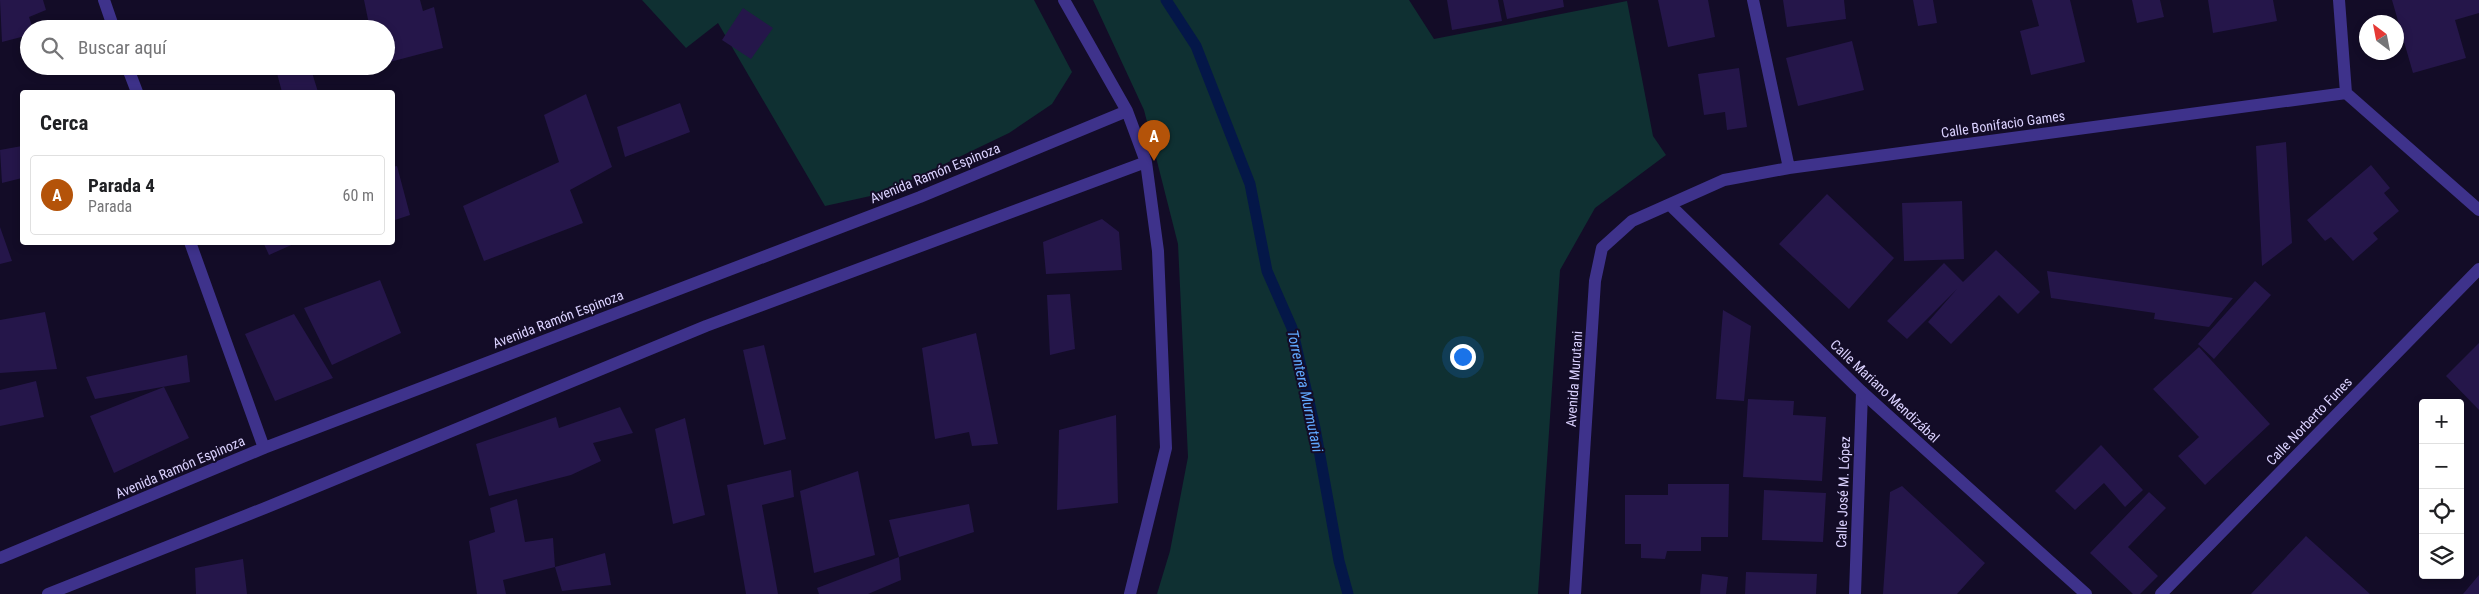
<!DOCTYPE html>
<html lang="es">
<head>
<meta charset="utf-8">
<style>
	:root { --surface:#fff; --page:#f6f6f6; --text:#202124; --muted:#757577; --line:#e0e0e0; --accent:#b45309 }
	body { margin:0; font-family:"Roboto Condensed",sans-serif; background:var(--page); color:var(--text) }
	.controls { position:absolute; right:15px; bottom:15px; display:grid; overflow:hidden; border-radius:5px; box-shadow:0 2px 8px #0003 }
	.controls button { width:45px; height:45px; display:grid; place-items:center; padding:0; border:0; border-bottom:1px solid var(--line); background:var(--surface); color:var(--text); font:25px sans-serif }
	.compass { position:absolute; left:2359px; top:15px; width:45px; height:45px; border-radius:50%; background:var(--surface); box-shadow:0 2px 8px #0003; rotate:328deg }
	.you { position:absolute; left:1462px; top:356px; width:18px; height:18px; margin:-12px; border:4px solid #fff; border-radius:50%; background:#1a73e8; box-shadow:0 0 0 8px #1a73e833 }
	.badge { display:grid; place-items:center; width:32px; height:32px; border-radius:50%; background:var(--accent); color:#fff; font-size:16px; font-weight:700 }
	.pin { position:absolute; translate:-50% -41px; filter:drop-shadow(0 1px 2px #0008) }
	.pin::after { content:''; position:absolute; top:26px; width:18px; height:15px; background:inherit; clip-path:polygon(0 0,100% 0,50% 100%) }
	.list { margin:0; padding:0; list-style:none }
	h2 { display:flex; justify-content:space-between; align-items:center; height:65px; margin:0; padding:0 20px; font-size:21px }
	h2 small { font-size:16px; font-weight:400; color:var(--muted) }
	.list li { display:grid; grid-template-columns:32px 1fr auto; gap:15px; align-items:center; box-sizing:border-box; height:80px; margin:0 10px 10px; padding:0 10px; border:1px solid var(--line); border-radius:5px }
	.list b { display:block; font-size:19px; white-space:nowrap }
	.list p { margin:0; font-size:16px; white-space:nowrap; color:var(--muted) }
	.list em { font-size:16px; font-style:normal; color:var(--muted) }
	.icon { flex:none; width:28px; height:28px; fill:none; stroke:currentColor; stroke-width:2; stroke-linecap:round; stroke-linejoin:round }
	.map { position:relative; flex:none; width:2479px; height:594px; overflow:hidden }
	.search { position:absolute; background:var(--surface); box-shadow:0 2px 8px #0003; left:20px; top:20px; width:375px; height:55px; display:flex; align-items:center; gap:12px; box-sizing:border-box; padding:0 18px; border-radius:28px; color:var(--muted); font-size:19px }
	.panel { position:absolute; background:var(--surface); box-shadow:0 2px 8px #0003; left:20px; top:90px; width:375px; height:155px; border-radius:5px }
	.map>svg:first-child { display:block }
	.green { fill:#0f3032 }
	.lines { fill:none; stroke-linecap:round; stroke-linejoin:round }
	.stream { stroke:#041748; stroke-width:11 }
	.building { fill:#25164a }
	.service { stroke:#3e328b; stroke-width:12 }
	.minor { stroke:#3e328b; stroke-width:12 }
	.labels { text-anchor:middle; stroke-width:4; stroke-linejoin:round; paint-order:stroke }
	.street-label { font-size:14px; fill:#dbd2ff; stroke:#130c27 }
	.water-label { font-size:15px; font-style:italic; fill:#60a8ff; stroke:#130c27 }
</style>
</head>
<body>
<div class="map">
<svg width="2479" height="594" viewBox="0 0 2479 594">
	<rect width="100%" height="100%" fill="#130c27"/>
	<!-- green -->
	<path class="green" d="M 642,0 L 1034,0 L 1072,72 L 1052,104 L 1009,133 L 884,193 L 825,206 L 718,23 L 686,48 Z
		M 1093,0 L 1409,0 L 1434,39 L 1627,1 L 1653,136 L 1666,155 L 1595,208 L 1560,270 L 1538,594 L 1157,594 L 1170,551 L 1188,457 L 1178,244 L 1144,110 Z"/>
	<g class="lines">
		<!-- stream -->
		<path class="stream" d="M 1166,0 L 1196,46 L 1250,184 L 1267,271 L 1292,328 L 1315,428 L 1339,561 L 1348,594"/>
	</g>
	<!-- building -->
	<path class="building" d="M 0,0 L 43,0 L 46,10 L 29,17 L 33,29 L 29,29 L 29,35 L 2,42 Z
		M 364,0 L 420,0 L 423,11 L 434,7 L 443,48 L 386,63 L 386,29 L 370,29 Z
		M 1447,0 L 1498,0 L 1502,21 L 1452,30 Z
		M 1503,0 L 1563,0 L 1564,7 L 1507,19 Z
		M 1658,0 L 1708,0 L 1715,37 L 1668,47 Z
		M 1783,0 L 1844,0 L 1846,19 L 1787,27 Z
		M 1913,0 L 1933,0 L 1937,23 L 1918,26 Z
		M 2032,0 L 2070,0 L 2085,62 L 2031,75 L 2020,31 L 2039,26 Z
		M 2132,0 L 2160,0 L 2164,17 L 2137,23 Z
		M 2208,0 L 2273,0 L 2277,21 L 2213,33 Z
		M 2392,0 L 2479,0 L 2479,13 L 2455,20 L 2466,58 L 2413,73 Z
		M 743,8 L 773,28 L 751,59 L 722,40 Z
		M 1852,41 L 1864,90 L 1798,106 L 1786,58 Z
		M 275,66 L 310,66 L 318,92 L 282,92 Z
		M 1739,68 L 1747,127 L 1727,130 L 1725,112 L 1704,115 L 1698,74 Z
		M 586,94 L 612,167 L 570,190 L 583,223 L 484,261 L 463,206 L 559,162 L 544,115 Z
		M 680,103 L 690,132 L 625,157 L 617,127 Z
		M 2286,142 L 2292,243 L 2262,266 L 2256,146 Z
		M 22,146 L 22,178 L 2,183 L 0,150 Z
		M 2371,165 L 2390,188 L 2384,193 L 2399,211 L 2373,233 L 2378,239 L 2353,261 L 2331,237 L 2325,241 L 2307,220 Z
		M 397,166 L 410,215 L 392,221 L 392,167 Z
		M 1827,194 L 1894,258 L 1849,309 L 1779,244 Z
		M 1962,201 L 1964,259 L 1904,261 L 1902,203 Z
		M 1102,219 L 1119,232 L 1122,270 L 1046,274 L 1043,242 Z
		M 0,227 L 12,261 L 0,264 Z
		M 263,242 L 298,242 L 269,255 Z
		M 1996,250 L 2040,292 L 2018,314 L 1999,295 L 1951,344 L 1928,322 L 1957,289 L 1907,339 L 1887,321 L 1944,263 L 1963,282 Z
		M 2047,271 L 2158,287 L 2233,298 L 2209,327 L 2154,319 L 2155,313 L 2051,298 Z
		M 380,280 L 401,333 L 332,365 L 304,308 Z
		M 2255,281 L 2271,295 L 2214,359 L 2198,344 Z
		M 1070,294 L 1075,349 L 1050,355 L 1047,295 Z
		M 1723,310 L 1751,326 L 1744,401 L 1716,399 Z
		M 45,312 L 57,369 L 0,373 L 0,320 Z
		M 294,314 L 333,378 L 275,401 L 245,334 Z
		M 976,333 L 998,444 L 972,446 L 969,432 L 935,439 L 922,348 Z
		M 2479,343 L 2479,410 L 2446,376 Z
		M 764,345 L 786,439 L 764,445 L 743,350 Z
		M 2199,347 L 2270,424 L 2205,485 L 2178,456 L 2199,437 L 2153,389 Z
		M 187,355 L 190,382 L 95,399 L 86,377 Z
		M 36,381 L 44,417 L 0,426 L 0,390 Z
		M 164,387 L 189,438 L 114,473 L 90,416 Z
		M 1748,399 L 1794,401 L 1793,415 L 1826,417 L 1822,481 L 1743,477 Z
		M 620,407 L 633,433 L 593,443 L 601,461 L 571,475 L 489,496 L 476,444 L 556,417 L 559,428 Z
		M 1116,415 L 1118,503 L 1057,510 L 1059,430 Z
		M 685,418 L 705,515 L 673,524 L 655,429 Z
		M 2101,445 L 2143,490 L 2125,507 L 2104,483 L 2075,510 L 2055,491 Z
		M 791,470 L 794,497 L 762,505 L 778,594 L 746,594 L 727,485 Z
		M 858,471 L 875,555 L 814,573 L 800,491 Z
		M 1668,484 L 1729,484 L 1728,537 L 1701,537 L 1701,551 L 1667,551 L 1665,559 L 1641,558 L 1641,544 L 1625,544 L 1625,495 L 1668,495 Z
		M 1902,486 L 1985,563 L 1957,594 L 1883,594 L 1890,492 Z
		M 1764,490 L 1826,493 L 1823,542 L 1762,540 Z
		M 2149,492 L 2166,508 L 2128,547 L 2158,576 L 2140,594 L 2133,594 L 2090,553 Z
		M 517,499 L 525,542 L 553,538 L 555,567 L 503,580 L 506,594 L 477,594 L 469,541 L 495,532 L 490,508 Z
		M 969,504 L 974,532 L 899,557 L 889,520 Z
		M 2306,536 L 2370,594 L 2251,594 Z
		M 605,553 L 611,585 L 562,591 L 555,567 Z
		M 899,557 L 901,580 L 868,594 L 819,594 L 817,588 Z
		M 243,559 L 247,594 L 196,594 L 195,568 Z
		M 1746,572 L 1817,574 L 1816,594 L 1745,594 Z
		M 1702,574 L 1728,577 L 1726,594 L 1700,594 Z
		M 2479,575 L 2479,594 L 2463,594 Z"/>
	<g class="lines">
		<!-- service -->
		<path class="service" d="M 1855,594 L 1862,392"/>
		<!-- minor -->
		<path class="minor" d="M 104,0 L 114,29
			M 1064,0 L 1127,111 L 1146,162 L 1158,251 L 1166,448 L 1130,594
			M 1753,0 L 1789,168
			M 2339,0 L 2346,93
			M 127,66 L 137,92
			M 2346,93 L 2479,210
			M 1670,205 L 1862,392 L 2086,594
			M 190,242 L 264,448
			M 0,558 L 264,448 L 920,197 L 1127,111
			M 48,594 L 265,508 L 706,326 L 1146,162
			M 1575,594 L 1595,281 L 1602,248 L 1632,221 L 1724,180 L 1789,168 L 2346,93
			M 2161,594 L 2479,269"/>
	</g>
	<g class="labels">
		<!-- street labels -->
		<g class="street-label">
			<text transform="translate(2003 124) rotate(-8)" y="5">Calle Bonifacio Games</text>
			<text transform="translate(935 173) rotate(-22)" y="5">Avenida Ramón Espinoza</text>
			<text transform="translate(558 319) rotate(-21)" y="5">Avenida Ramón Espinoza</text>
			<text transform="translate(1574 379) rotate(-86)" y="5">Avenida Murutani</text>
			<text transform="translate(1885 391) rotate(43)" y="5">Calle Mariano Mendizábal</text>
			<text transform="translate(2309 421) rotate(-46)" y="5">Calle Norberto Funes</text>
			<text transform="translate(180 467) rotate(-23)" y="5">Avenida Ramón Espinoza</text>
			<text transform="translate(1843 492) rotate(-88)" y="5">Calle José M. López</text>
		</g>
		<!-- water labels -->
		<g class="water-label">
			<text transform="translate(1305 391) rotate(78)" y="5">Torrentera Murmutani</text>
		</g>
	</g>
</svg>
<div class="controls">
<button>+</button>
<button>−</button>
<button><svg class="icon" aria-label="locate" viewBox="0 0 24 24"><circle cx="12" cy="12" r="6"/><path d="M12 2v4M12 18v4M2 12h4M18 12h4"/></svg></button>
<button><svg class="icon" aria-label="layers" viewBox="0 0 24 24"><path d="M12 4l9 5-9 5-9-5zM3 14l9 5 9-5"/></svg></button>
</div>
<svg class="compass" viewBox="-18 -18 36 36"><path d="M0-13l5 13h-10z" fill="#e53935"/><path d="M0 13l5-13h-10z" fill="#757577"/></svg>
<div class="you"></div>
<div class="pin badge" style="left:1154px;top:161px">A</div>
<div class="search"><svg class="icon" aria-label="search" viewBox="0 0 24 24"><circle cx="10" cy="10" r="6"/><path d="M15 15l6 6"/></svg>Buscar aquí</div>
<section class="panel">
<h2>Cerca<small></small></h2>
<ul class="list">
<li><span class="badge">A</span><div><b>Parada 4</b><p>Parada</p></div><em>60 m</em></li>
</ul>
</section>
</div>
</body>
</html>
